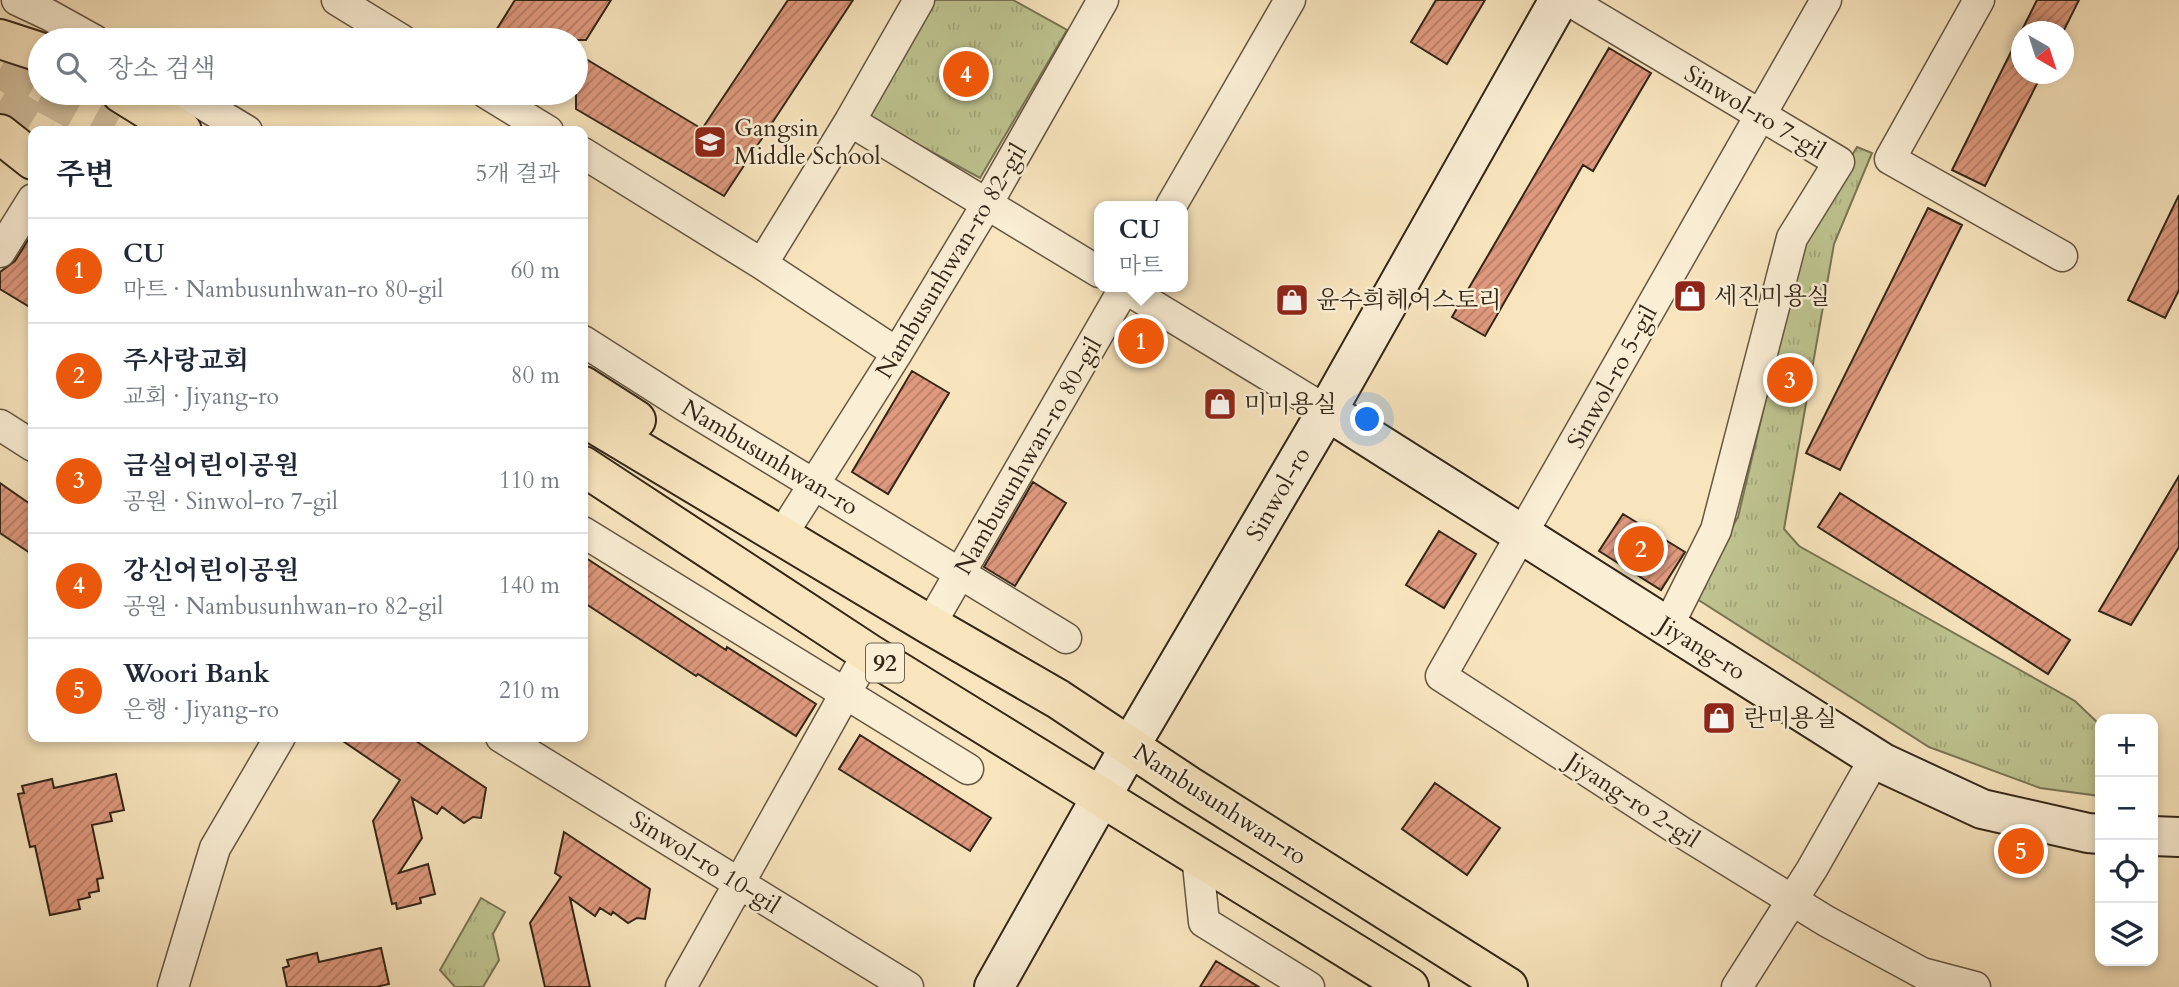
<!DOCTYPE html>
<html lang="ko">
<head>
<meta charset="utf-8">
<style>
	:root { --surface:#fff; --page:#f2f2f3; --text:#1f2937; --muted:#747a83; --line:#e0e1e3; --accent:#ea580c }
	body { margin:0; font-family:Cardo,"Noto Serif KR",serif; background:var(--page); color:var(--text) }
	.controls { position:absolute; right:21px; bottom:21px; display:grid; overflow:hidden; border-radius:14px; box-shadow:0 4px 10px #0003 }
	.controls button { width:63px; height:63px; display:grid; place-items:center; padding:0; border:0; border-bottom:2px solid var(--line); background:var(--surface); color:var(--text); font:35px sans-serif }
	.compass { position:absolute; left:2011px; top:21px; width:63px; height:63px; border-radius:50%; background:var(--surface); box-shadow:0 4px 10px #0003; rotate:141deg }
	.you { position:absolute; left:1368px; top:420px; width:24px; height:24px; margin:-18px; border:5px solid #fff; border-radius:50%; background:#1a73e8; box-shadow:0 0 0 10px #1a73e833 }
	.badge { display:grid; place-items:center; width:46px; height:46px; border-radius:50%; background:var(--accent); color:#fff; font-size:23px; font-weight:700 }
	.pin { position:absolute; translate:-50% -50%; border:4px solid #fff; box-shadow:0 2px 7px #0006 }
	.popup { position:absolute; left:1094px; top:201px; width:94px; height:91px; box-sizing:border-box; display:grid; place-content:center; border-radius:14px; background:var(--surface); filter:drop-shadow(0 2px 5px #0005); font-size:23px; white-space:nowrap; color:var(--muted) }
	.popup b { font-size:26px; color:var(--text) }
	.popup::after { content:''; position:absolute; left:50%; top:100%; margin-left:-14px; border:14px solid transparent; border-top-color:var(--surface) }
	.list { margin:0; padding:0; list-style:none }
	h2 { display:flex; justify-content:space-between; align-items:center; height:91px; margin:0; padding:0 28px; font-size:30px }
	h2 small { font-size:23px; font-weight:400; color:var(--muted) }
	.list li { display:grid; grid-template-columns:46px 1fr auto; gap:21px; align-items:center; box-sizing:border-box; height:105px; padding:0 28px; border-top:2px solid var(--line) }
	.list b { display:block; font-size:26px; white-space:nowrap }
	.list p { margin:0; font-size:23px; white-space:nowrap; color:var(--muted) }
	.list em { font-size:23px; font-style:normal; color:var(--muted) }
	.icon { flex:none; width:38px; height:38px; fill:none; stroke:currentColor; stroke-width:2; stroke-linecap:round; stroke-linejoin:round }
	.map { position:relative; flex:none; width:2179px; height:987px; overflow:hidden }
	.search { position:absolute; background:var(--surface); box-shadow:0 4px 10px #0003; left:28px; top:28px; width:560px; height:77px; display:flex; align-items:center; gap:18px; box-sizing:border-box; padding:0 24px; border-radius:38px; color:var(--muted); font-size:26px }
	.panel { position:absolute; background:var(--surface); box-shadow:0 4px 10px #0003; left:28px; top:126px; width:560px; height:616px; border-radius:14px }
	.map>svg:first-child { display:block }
	.grass { fill:url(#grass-tufts); stroke:#787554; stroke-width:2 }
	.building { fill:url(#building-hatch); stroke:#332618; stroke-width:2 }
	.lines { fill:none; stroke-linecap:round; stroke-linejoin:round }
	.primary-tunnel { stroke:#d1bf9d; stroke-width:38; stroke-dasharray:38 19; stroke-linecap:butt }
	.street-casing { stroke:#645642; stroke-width:33 }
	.secondary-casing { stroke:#332618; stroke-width:42 }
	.primary-casing { stroke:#332618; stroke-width:42 }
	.street { stroke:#faeed5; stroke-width:30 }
	.secondary { stroke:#faeed5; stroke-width:38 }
	.primary { stroke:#f8e5be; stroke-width:38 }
	.labels { text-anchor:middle; stroke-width:5; stroke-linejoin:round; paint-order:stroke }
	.shield { fill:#faeed5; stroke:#6f6251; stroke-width:2 }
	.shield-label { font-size:23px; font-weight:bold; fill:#332618 }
	.street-label { font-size:24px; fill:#332618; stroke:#faeed5 }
	.poi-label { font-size:24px; fill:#332618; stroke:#faeed5; text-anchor:start }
</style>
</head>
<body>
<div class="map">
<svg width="2179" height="987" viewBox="0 0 2179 987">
	<defs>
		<pattern id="grass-tufts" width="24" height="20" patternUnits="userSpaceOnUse" patternTransform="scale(1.75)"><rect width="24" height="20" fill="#bec490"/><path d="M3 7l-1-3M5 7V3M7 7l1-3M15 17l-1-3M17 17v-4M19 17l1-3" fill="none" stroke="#a4a87b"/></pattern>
		<pattern id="building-hatch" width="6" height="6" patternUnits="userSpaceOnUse" patternTransform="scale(1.75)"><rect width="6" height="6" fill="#df997e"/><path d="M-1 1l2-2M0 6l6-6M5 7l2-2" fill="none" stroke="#b57d66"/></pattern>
	</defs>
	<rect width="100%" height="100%" fill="#f8e5be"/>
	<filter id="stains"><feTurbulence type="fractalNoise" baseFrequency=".00286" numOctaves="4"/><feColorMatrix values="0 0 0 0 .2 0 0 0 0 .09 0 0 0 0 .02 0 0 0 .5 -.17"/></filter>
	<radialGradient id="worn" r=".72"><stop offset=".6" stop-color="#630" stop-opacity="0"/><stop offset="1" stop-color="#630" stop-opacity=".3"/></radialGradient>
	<!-- grass -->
	<path class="grass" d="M 933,0 L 1013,0 L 1067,30 L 980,178 L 867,117 Z
		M 1857,147 L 1872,153 L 1834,244 L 1784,529 L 1799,546 L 2075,701 L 2100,725 L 2100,796 L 2040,788 L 1929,747 L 1697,599 L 1698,584 L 1738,517 L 1805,234 Z
		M 481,898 L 505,912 L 493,934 L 499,960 L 483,987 L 455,987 L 440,970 Z"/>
	<!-- building -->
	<path class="building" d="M 515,0 L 611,0 L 586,40 L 490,40 Z
		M 788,0 L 853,0 L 724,196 L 576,109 L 576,53 L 702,129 Z
		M 1436,0 L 1485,0 L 1447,64 L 1411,42 Z
		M 2037,0 L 2079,0 L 2063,32 L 2021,32 L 2021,74 L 2042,74 L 1985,186 L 1952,170 Z
		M 1609,48 L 1651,73 L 1593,171 L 1583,165 L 1485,336 L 1452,317 Z
		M 2179,195 L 2179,290 L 2165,318 L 2128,300 Z
		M 1928,208 L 1962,225 L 1840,470 L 1806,453 Z
		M 33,232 L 33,309 L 0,289 L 0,272 L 15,261 Z
		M 912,371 L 949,393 L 888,494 L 852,472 Z
		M 2179,476 L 2179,547 L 2131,625 L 2099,611 Z
		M 1033,482 L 1066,503 L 1015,586 L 984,567 Z
		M 0,483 L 33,506 L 33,555 L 0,533 Z
		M 1840,493 L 2070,640 L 2048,674 L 1818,527 Z
		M 1623,514 L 1685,552 L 1661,590 L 1599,551 Z
		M 1439,531 L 1476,554 L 1444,608 L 1406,585 Z
		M 583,556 L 726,650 L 727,647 L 816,704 L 796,736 L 698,674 L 696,676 L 583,602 Z
		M 860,735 L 991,818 L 970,851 L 839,769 Z
		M 337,737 L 410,737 L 486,788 L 481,818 L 473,817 L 464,823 L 442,807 L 437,814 L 412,798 L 422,838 L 399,873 L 428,864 L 435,894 L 420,898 L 421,903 L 397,909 L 396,903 L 392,904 L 373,821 L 400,780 Z
		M 116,774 L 124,810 L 110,813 L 112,821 L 92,825 L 103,878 L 97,879 L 99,891 L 89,893 L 90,897 L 78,900 L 80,909 L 50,915 L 35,846 L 30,847 L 18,794 L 24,793 L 22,786 L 52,779 L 54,788 Z
		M 1435,783 L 1500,828 L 1467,875 L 1402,829 Z
		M 564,832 L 650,889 L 645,919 L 637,918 L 628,923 L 613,912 L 611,915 L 600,908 L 595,916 L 570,898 L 590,987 L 545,987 L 530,923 L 561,877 L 555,873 Z
		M 381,948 L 389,984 L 376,987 L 287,987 L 283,968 L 289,966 L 287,960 L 317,953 L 319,962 Z
		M 1216,961 L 1259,987 L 1200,987 Z"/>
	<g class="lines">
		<!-- primary-tunnel -->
		<path class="primary-tunnel" d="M 0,69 L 40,91
			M 43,93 L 112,131
			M 0,101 L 49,131"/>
		<defs>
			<path id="street" d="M 17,0 L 49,15 L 94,40
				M 337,0 L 402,40
				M 1568,0 L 1839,162 L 1792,238 L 1716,530 L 1668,626
				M 1826,0 L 1441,676 L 1683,833 L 1826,921 L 1922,973 L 1975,987
				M 1979,0 L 1890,159 L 2062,256
				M 184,93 L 247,131
				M 486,93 L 548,131
				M 850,121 L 1099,272
				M 583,153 L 762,264 L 897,353
				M 1171,206 L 1290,0
				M 0,252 L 33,199
				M 762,264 L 850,121 L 919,0
				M 1123,287 L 1327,411
				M 583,341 L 685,406 L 1066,638
				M 0,425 L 33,446
				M 792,519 L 897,353 L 987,204 L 1103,0
				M 583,532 L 968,769
				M 930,625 L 1125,287
				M 501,737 L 908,987
				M 1197,855 L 1204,922 L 1309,987
				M 173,987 L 215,848 L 280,737
				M 681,987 L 868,653
				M 1737,987 L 1812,869 L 1875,758"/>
			<path id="secondary" d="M 1327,411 L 1883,763 L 1982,809 L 2088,833 L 2100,834
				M 2153,836 L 2179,837
				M 994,987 L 1130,746 L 1327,411 L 1559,0"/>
			<path id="primary" d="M 0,39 L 40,52
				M 121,93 L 182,131
				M 0,134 L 33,160
				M 583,386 L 636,420
				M 583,417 L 930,625 L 1058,699 L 1189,786 L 1508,987
				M 583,466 L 868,653 L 1409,987"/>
		</defs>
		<!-- street casing -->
		<use href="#street" class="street-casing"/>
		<!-- secondary casing -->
		<use href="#secondary" class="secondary-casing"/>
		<!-- primary casing -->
		<use href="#primary" class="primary-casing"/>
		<!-- street -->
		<use href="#street" class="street"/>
		<!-- secondary -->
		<use href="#secondary" class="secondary"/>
		<!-- primary -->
		<use href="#primary" class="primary"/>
	</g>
	<!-- icons -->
	<defs>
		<symbol id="school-square" viewBox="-11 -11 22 22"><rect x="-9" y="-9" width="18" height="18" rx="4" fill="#8f2418" stroke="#faeed5"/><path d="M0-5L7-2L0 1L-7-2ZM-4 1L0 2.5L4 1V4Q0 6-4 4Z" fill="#fff"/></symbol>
		<symbol id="shop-square" viewBox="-11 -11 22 22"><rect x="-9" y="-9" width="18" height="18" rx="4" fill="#8f2418" stroke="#faeed5"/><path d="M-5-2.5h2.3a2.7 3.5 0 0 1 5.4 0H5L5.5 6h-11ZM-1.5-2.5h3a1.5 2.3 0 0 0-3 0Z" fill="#fff"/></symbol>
	</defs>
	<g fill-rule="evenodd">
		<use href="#school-square" x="691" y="123" width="38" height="38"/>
		<use href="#shop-square" x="1671" y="277" width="38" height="38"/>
		<use href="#shop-square" x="1273" y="281" width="38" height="38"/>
		<use href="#shop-square" x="1201" y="385" width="38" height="38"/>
		<use href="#shop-square" x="1700" y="699" width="38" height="38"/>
	</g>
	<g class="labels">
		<!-- shield labels -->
		<rect class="shield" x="866" y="643.5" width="38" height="39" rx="5"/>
		<g class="shield-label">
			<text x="885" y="671">92</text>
		</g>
		<!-- street labels -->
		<g class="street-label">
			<text transform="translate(1755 112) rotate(31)" y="8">Sinwol-ro 7-gil</text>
			<text transform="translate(951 261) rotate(-59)" y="8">Nambusunhwan-ro 82-gil</text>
			<text transform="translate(1612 377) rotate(-61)" y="8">Sinwol-ro 5-gil</text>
			<text transform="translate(1028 456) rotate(-60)" y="8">Nambusunhwan-ro 80-gil</text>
			<text transform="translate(770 457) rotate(31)" y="8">Nambusunhwan-ro</text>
			<text transform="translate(1278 494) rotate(-60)" y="8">Sinwol-ro</text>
			<text transform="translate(1702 648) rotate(32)" y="8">Jiyang-ro</text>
			<text transform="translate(1633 800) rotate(33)" y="8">Jiyang-ro 2-gil</text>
			<text transform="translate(1220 804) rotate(33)" y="8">Nambusunhwan-ro</text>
			<text transform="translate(705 862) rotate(32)" y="8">Sinwol-ro 10-gil</text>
		</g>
		<!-- poi labels -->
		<g class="poi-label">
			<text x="734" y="136">Gangsin<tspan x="734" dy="28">Middle School</tspan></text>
			<text x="1714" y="304">세진미용실</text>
			<text x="1316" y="308">윤수희헤어스토리</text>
			<text x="1244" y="412">미미용실</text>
			<text x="1744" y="726">란미용실</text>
		</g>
	</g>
	<rect width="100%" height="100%" filter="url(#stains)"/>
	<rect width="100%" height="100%" fill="url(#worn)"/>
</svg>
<div class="controls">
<button>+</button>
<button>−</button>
<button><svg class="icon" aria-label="locate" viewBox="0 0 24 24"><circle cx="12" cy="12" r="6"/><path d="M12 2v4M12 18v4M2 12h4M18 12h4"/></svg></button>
<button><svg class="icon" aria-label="layers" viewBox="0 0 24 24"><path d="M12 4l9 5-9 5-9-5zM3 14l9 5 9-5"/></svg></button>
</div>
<svg class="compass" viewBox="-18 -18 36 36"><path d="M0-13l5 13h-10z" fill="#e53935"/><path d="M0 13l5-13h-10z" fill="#747a83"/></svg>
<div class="you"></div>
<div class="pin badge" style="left:1141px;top:341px">1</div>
<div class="popup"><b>CU</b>마트</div>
<div class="pin badge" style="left:1641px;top:549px">2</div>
<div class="pin badge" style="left:1790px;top:380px">3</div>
<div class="pin badge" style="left:966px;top:74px">4</div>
<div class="pin badge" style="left:2021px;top:851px">5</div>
<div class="search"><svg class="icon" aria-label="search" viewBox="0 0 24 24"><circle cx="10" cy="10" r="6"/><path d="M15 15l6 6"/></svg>장소 검색</div>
<section class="panel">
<h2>주변<small>5개 결과</small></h2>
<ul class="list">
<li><span class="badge">1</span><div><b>CU</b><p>마트 · Nambusunhwan-ro 80-gil</p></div><em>60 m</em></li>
<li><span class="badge">2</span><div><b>주사랑교회</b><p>교회 · Jiyang-ro</p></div><em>80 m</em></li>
<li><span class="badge">3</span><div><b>금실어린이공원</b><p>공원 · Sinwol-ro 7-gil</p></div><em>110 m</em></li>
<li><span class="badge">4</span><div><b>강신어린이공원</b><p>공원 · Nambusunhwan-ro 82-gil</p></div><em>140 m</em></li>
<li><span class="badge">5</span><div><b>Woori Bank</b><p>은행 · Jiyang-ro</p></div><em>210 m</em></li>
</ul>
</section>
</div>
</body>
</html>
